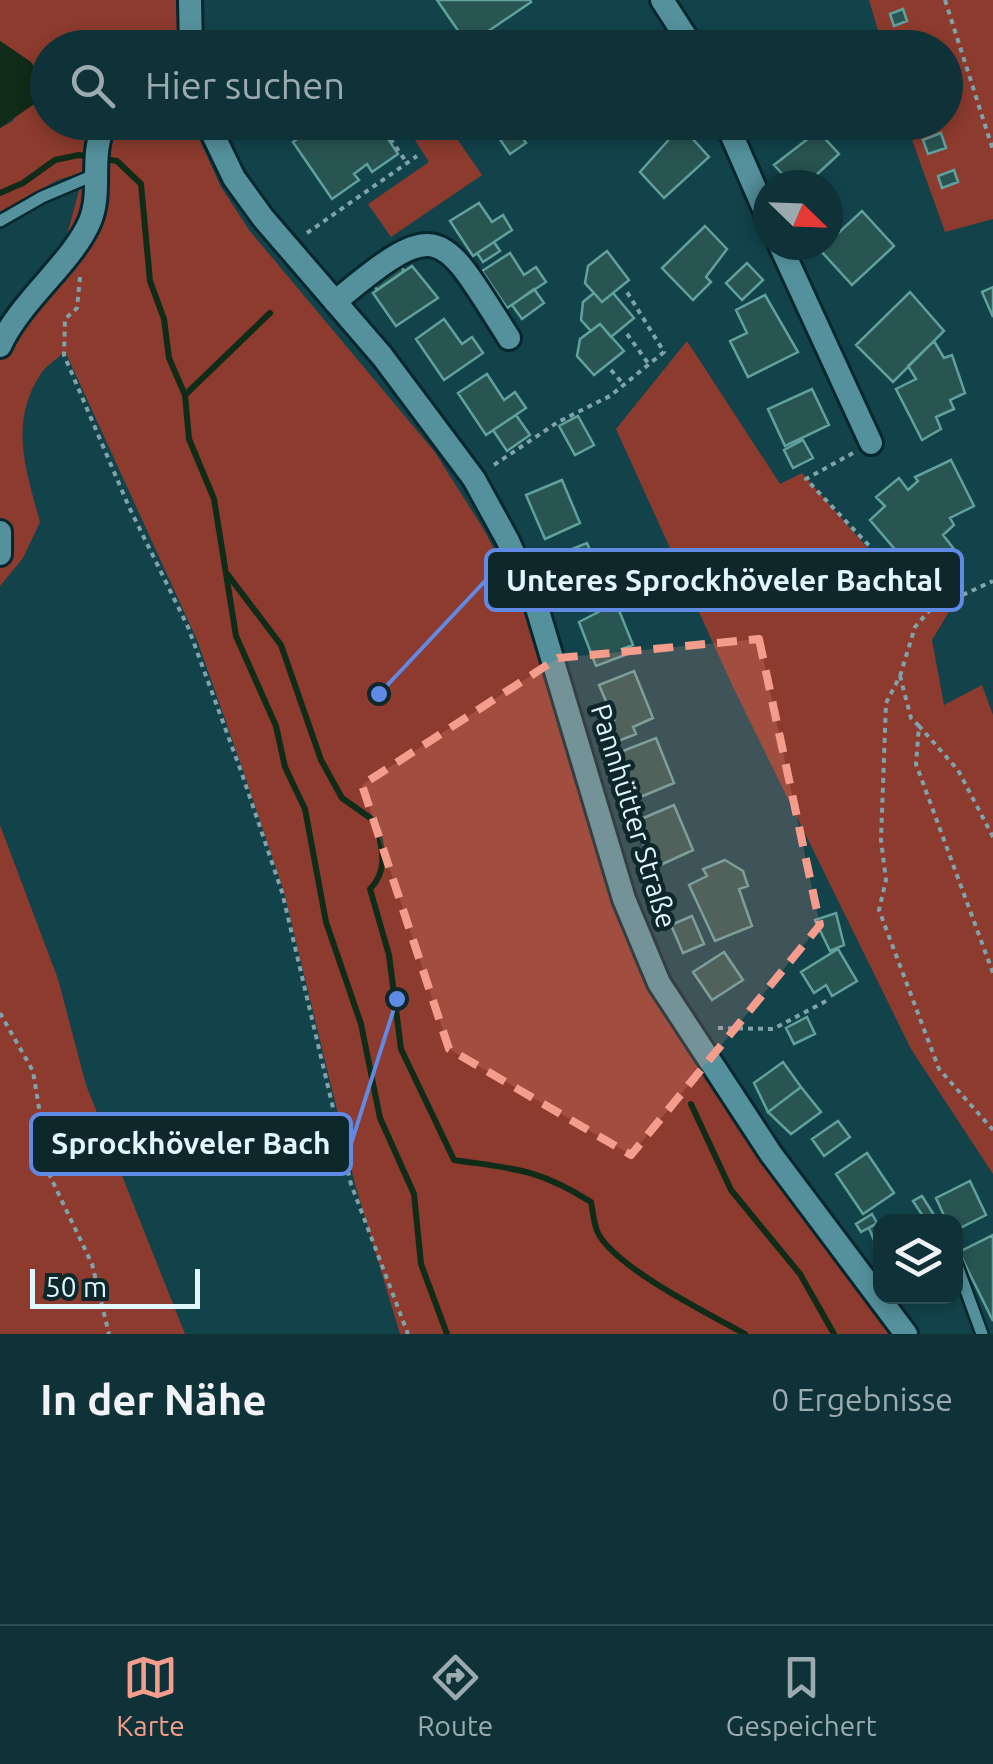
<!DOCTYPE html>
<html lang="de">
<head>
<meta charset="utf-8">
<style>
	:root { --surface:#0e3238; --page:#1c3e43; --text:#f1f3f6; --muted:#9baaae; --line:#2e4d53; --accent:#f49d8d }
	body { margin:0; font-family:Ubuntu,sans-serif; background:var(--page); color:var(--text) }
	.controls { position:absolute; right:30px; bottom:30px; display:grid; overflow:hidden; border-radius:20px; box-shadow:0 5px 15px #0003 }
	.controls button { width:90px; height:90px; display:grid; place-items:center; padding:0; border:0; border-bottom:2px solid var(--line); background:var(--surface); color:var(--text); font:50px sans-serif }
	.compass { position:absolute; left:753px; top:170px; width:90px; height:90px; border-radius:50%; background:var(--surface); box-shadow:0 5px 15px #0003; rotate:113deg }
	.scale { position:absolute; left:30px; bottom:25px; width:170px; box-sizing:border-box; padding-left:10px; border:5px solid #e0f8fd; border-top:0; font-size:28px; line-height:35px; white-space:nowrap; color:#e0f8fd; -webkit-text-stroke:8px #0d272b; paint-order:stroke }
	.list { margin:0; padding:0; list-style:none }
	h2 { display:flex; justify-content:space-between; align-items:center; height:130px; margin:0; padding:0 40px; font-size:42px }
	h2 small { font-size:32px; font-weight:400; color:var(--muted) }
	.icon { flex:none; width:55px; height:55px; fill:none; stroke:currentColor; stroke-width:2; stroke-linecap:round; stroke-linejoin:round }
	.map { position:relative; flex:none; width:993px; height:1334px; overflow:hidden }
	.search { position:absolute; background:var(--surface); box-shadow:0 5px 15px #0003; left:30px; right:30px; top:30px; height:110px; display:flex; align-items:center; gap:25px; box-sizing:border-box; padding:0 35px; border-radius:55px; color:var(--muted); font-size:38px }
	.sheet { height:290px; background:var(--surface) }
	nav { display:flex; justify-content:space-around; align-items:center; box-sizing:border-box; height:140px; border-top:2px solid var(--line); background:var(--surface); font-size:28px; color:var(--muted) }
	nav a { display:grid; justify-items:center; gap:5px }
	nav .on { color:var(--accent) }
	.map>svg:first-child { display:block }
	.green { fill:#8c3b2e }
	.water { fill:#102b18 }
	.lines { fill:none; stroke-linecap:round; stroke-linejoin:round }
	.stream { stroke:#102b18; stroke-width:6 }
	.building { fill:#285452; stroke:#61a09d; stroke-width:2.5 }
	.lane-casing { stroke:#05272d; stroke-width:16 }
	.street-casing { stroke:#05272d; stroke-width:28 }
	.path { stroke:#80a3aa; stroke-width:4; stroke-dasharray:5 5; stroke-linecap:butt }
	.lane { stroke:#54919c; stroke-width:11 }
	.street { stroke:#54919c; stroke-width:22 }
	.marked { fill:#f49d8d; fill-opacity:0.2; stroke:#f49d8d; stroke-width:8; stroke-dasharray:20 12; stroke-linejoin:round }
	.labels { text-anchor:middle; stroke-width:9; stroke-linejoin:round; paint-order:stroke }
	.street-label { font-size:28px; fill:#e0f8fd; stroke:#0d272b }
	.leader { fill:none; stroke:#618ae5; stroke-width:4 }
	.callout-dot { fill:#618ae5; stroke:#0d272b; stroke-width:4 }
	.callout { fill:#0d272b; stroke:#618ae5; stroke-width:4 }
	.callout-label { font-size:30px; text-anchor:middle; font-weight:bold; fill:#e0f8fd }
</style>
</head>
<body>
<div class="map">
<svg width="993" height="1334" viewBox="0 0 993 1334">
	<rect width="100%" height="100%" fill="#12434b"/>
	<!-- green -->
	<path class="green" d="M 0,0 L 176,0 L 178,47 L 48,48 L 48,122 L 192,123 L 221,187 L 249,230 L 434,451 L 483,528 L 512,583 L 550,677 L 610,897 L 644,980 L 680,1040 L 901,1334 L 400,1334 L 355,1184 L 284,892 L 244,773 L 197,640 L 65,351 C 58,359 48,364 42,372 C 8,422 26,470 40,522 L 23,558 L 0,586 L 0,358 L 65,242 L 84,172 L 58,180 L 0,212 L 0,128 L 13,121 L 31,62 L 0,41 Z
		M 869,0 L 993,0 L 993,219 L 945,232 L 906,123 L 946,122 L 946,48 L 883,47 Z
		M 428,123 L 446,123 L 482,175 L 391,237 L 368,204 L 429,162 L 411,134 Z
		M 687,341 L 780,484 L 802,473 L 892,576 L 924,605 L 923,611 L 950,610 L 932,640 L 944,705 L 982,685 L 993,715 L 993,1174 L 911,1049 L 733,687 L 616,429 Z
		M 0,825 L 58,979 L 86,1085 L 185,1334 L 0,1334 Z"/>
	<!-- water -->
	<path class="water" d="M 0,41 L 31,62 L 43,80 L 34,104 L 0,128 Z"/>
	<g class="lines">
		<!-- stream -->
		<path class="stream" d="M 0,193 L 23,183 L 55,160 L 79,155 L 117,161 L 141,184 L 150,281 L 164,319 L 169,358 L 185,395 L 189,439 L 214,499 L 236,636 L 276,726 L 285,767 L 305,809 L 326,922 L 361,1024 L 380,1118 L 414,1194 L 421,1264 L 447,1334
			M 185,395 L 270,313
			M 228,575 L 281,645 L 321,760 L 342,798 L 376,822 C 381,846 390,869 370,889 L 389,955 L 401,1049 L 454,1160 C 515,1169 537,1168 591,1202 C 593,1212 594,1225 598,1233 C 616,1268 709,1314 745,1334
			M 691,1104 L 731,1190 L 800,1274 L 834,1334"/>
	</g>
	<!-- building -->
	<path class="building" d="M 437,0 L 530,0 L 531,2 L 468,45 Z
		M 903,9 L 907,21 L 894,26 L 890,14 Z
		M 321,122 L 377,122 L 398,154 L 372,172 L 367,164 L 354,174 L 359,180 L 332,199 L 293,142 Z
		M 488,122 L 512,122 L 526,143 L 510,154 Z
		M 681,126 L 709,157 L 664,198 L 640,172 Z
		M 818,131 L 839,154 L 814,177 L 812,185 L 793,185 L 774,165 Z
		M 941,133 L 946,148 L 928,154 L 923,140 Z
		M 954,170 L 958,182 L 942,188 L 938,176 Z
		M 479,203 L 492,222 L 503,215 L 512,230 L 473,256 L 450,221 Z
		M 862,211 L 894,246 L 852,285 L 820,250 Z
		M 705,226 L 727,249 L 706,277 L 711,282 L 693,300 L 662,268 Z
		M 494,242 L 500,251 L 483,262 L 477,253 Z
		M 607,251 L 629,280 L 602,302 L 585,283 L 588,266 Z
		M 510,253 L 524,275 L 536,267 L 546,282 L 507,308 L 482,271 Z
		M 398,262 L 404,271 L 377,290 L 371,281 Z
		M 747,263 L 763,280 L 742,300 L 726,283 Z
		M 412,266 L 438,298 L 396,326 L 373,293 Z
		M 993,287 L 993,317 L 982,292 Z
		M 534,289 L 544,303 L 522,319 L 512,305 Z
		M 910,292 L 944,331 L 893,382 L 856,345 Z
		M 594,293 L 602,302 L 613,293 L 634,318 L 611,337 L 600,324 L 591,331 L 581,320 L 583,302 Z
		M 765,295 L 798,352 L 748,377 L 730,341 L 747,333 L 736,310 Z
		M 444,319 L 462,344 L 472,337 L 483,353 L 444,380 L 416,339 Z
		M 600,324 L 624,351 L 594,375 L 577,356 L 580,339 Z
		M 934,341 L 944,358 L 952,355 L 965,393 L 950,400 L 954,409 L 936,417 L 941,429 L 922,440 L 896,389 L 916,379 L 908,366 Z
		M 487,374 L 504,400 L 515,392 L 526,408 L 486,435 L 458,393 Z
		M 812,389 L 829,425 L 785,446 L 768,409 Z
		M 516,415 L 530,435 L 507,451 L 493,430 Z
		M 578,416 L 594,445 L 575,455 L 559,426 Z
		M 803,440 L 813,458 L 793,468 L 784,450 Z
		M 951,460 L 974,506 L 950,518 L 954,525 L 943,535 L 961,558 L 927,587 L 870,520 L 885,506 L 876,497 L 899,478 L 908,490 L 918,481 L 915,477 Z
		M 562,480 L 580,523 L 545,539 L 526,495 Z
		M 587,543 L 605,588 L 573,601 L 554,556 Z
		M 616,603 L 633,645 L 622,649 L 625,655 L 596,666 L 579,622 Z
		M 634,671 L 653,718 L 633,727 L 636,734 L 616,742 L 608,723 L 614,720 L 599,685 Z
		M 656,738 L 674,783 L 633,800 L 615,754 Z
		M 674,805 L 693,850 L 654,868 L 634,822 Z
		M 725,860 L 743,871 L 748,886 L 739,889 L 752,926 L 715,941 L 689,885 L 707,876 L 703,869 Z
		M 836,913 L 844,945 L 830,951 L 815,920 Z
		M 692,916 L 704,944 L 683,953 L 671,925 Z
		M 838,949 L 857,981 L 832,996 L 826,985 L 814,993 L 801,972 Z
		M 724,952 L 743,980 L 712,1000 L 693,972 Z
		M 807,1017 L 815,1034 L 794,1044 L 786,1028 Z
		M 783,1062 L 801,1087 L 768,1112 L 754,1083 Z
		M 801,1087 L 821,1112 L 791,1134 L 768,1112 Z
		M 838,1121 L 850,1137 L 824,1156 L 812,1139 Z
		M 867,1153 L 894,1193 L 863,1214 L 836,1174 Z
		M 970,1181 L 986,1215 L 956,1230 L 956,1222 L 947,1222 L 936,1198 Z
		M 922,1196 L 934,1215 L 926,1221 L 913,1201 Z
		M 872,1214 L 877,1223 L 861,1232 L 856,1224 Z
		M 888,1217 L 890,1222 L 880,1222 L 880,1255 L 869,1228 Z
		M 993,1235 L 993,1321 L 959,1252 Z"/>
	<g class="lines">
		<defs>
			<path id="lane" d="M 0,221 L 42,197 L 94,175
				M 956,1263 L 982,1334"/>
			<path id="street" d="M 190,0 L 191,48
				M 662,0 L 693,48
				M 207,122 L 234,178 L 263,218 L 382,356 L 474,479 L 508,541 L 535,601 L 624,899 L 659,983 L 771,1154 L 906,1334
				M 726,122 L 768,218
				M 780,245 L 871,443
				M 335,302 C 440,214 440,229 509,338
				M 0,346 C 20,301 73,262 90,221 C 103,190 88,153 106,122
				M 0,532 L 0,554"/>
		</defs>
		<!-- lane casing -->
		<use href="#lane" class="lane-casing"/>
		<!-- street casing -->
		<use href="#street" class="street-casing"/>
		<!-- path -->
		<path class="path" d="M 945,0 L 993,150
			M 379,122 L 407,163
			M 307,233 L 417,156
			M 80,277 L 77,308 L 65,319 L 64,355 L 129,507 L 188,627 L 242,774 L 282,892 L 351,1184 L 408,1334
			M 627,334 L 648,363
			M 611,370 L 624,385
			M 853,453 L 806,479 L 930,610 L 993,581
			M 494,465 L 558,422 L 610,396 L 664,352 L 627,292
			M 900,676 L 915,627 L 930,610
			M 919,726 L 911,718 L 900,676 L 886,703 L 881,840 L 886,880 L 879,910 L 939,1069 L 993,1130
			M 993,837 L 958,770 L 919,726 L 916,764 L 993,973
			M 0,1013 L 33,1071 L 50,1176 L 92,1264 L 109,1334
			M 718,1028 L 773,1029 L 830,999"/>
		<!-- lane -->
		<use href="#lane" class="lane"/>
		<!-- street -->
		<use href="#street" class="street"/>
	</g>
	<!-- marked area -->
	<path class="marked" d="M 759,639 L 820,925 L 631,1155 L 449,1049 L 362,785 L 558,658 Z"/>
	<g class="labels">
		<!-- street labels -->
		<g class="street-label">
			<text transform="translate(634 816) rotate(73)" y="10">Pannhütter Straße</text>
		</g>
	</g>
	<!-- callouts -->
	<path class="leader" d="M379 694L486 580M397 999L351 1144"/>
	<g class="callout-dot">
		<circle cx="379" cy="694" r="10"/>
		<circle cx="397" cy="999" r="10"/>
	</g>
	<g class="callout">
		<rect x="486" y="550" width="476" height="60" rx="10"/>
		<rect x="31" y="1114" width="320" height="60" rx="10"/>
	</g>
	<g class="callout-label">
		<text x="724" y="591">Unteres Sprockhöveler Bachtal</text>
		<text x="191" y="1154">Sprockhöveler Bach</text>
	</g>
</svg>
<div class="controls">
<button><svg class="icon" aria-label="layers" viewBox="0 0 24 24"><path d="M12 4l9 5-9 5-9-5zM3 14l9 5 9-5"/></svg></button>
</div>
<svg class="compass" viewBox="-18 -18 36 36"><path d="M0-13l5 13h-10z" fill="#e53935"/><path d="M0 13l5-13h-10z" fill="#9baaae"/></svg>
<div class="scale">50 m</div>
<div class="search"><svg class="icon" aria-label="search" viewBox="0 0 24 24"><circle cx="10" cy="10" r="6"/><path d="M15 15l6 6"/></svg>Hier suchen</div>
</div>
<section class="sheet">
<h2>In der Nähe<small>0 Ergebnisse</small></h2>
<ul class="list">
</ul>
</section>
<nav>
<a class="on"><svg class="icon" aria-label="map" viewBox="0 0 24 24"><path d="M3 6l6-2 6 2 6-2v14l-6 2-6-2-6 2zM9 4v14M15 6v14"/></svg>Karte</a>
<a><svg class="icon" aria-label="directions" viewBox="0 0 24 24"><path d="M12 3l9 9-9 9-9-9zM9 14v-3h6M13 9l2 2-2 2"/></svg>Route</a>
<a><svg class="icon" aria-label="saved" viewBox="0 0 24 24"><path d="M7 4h10v16l-5-4-5 4z"/></svg>Gespeichert</a>
</nav>
</body>
</html>
